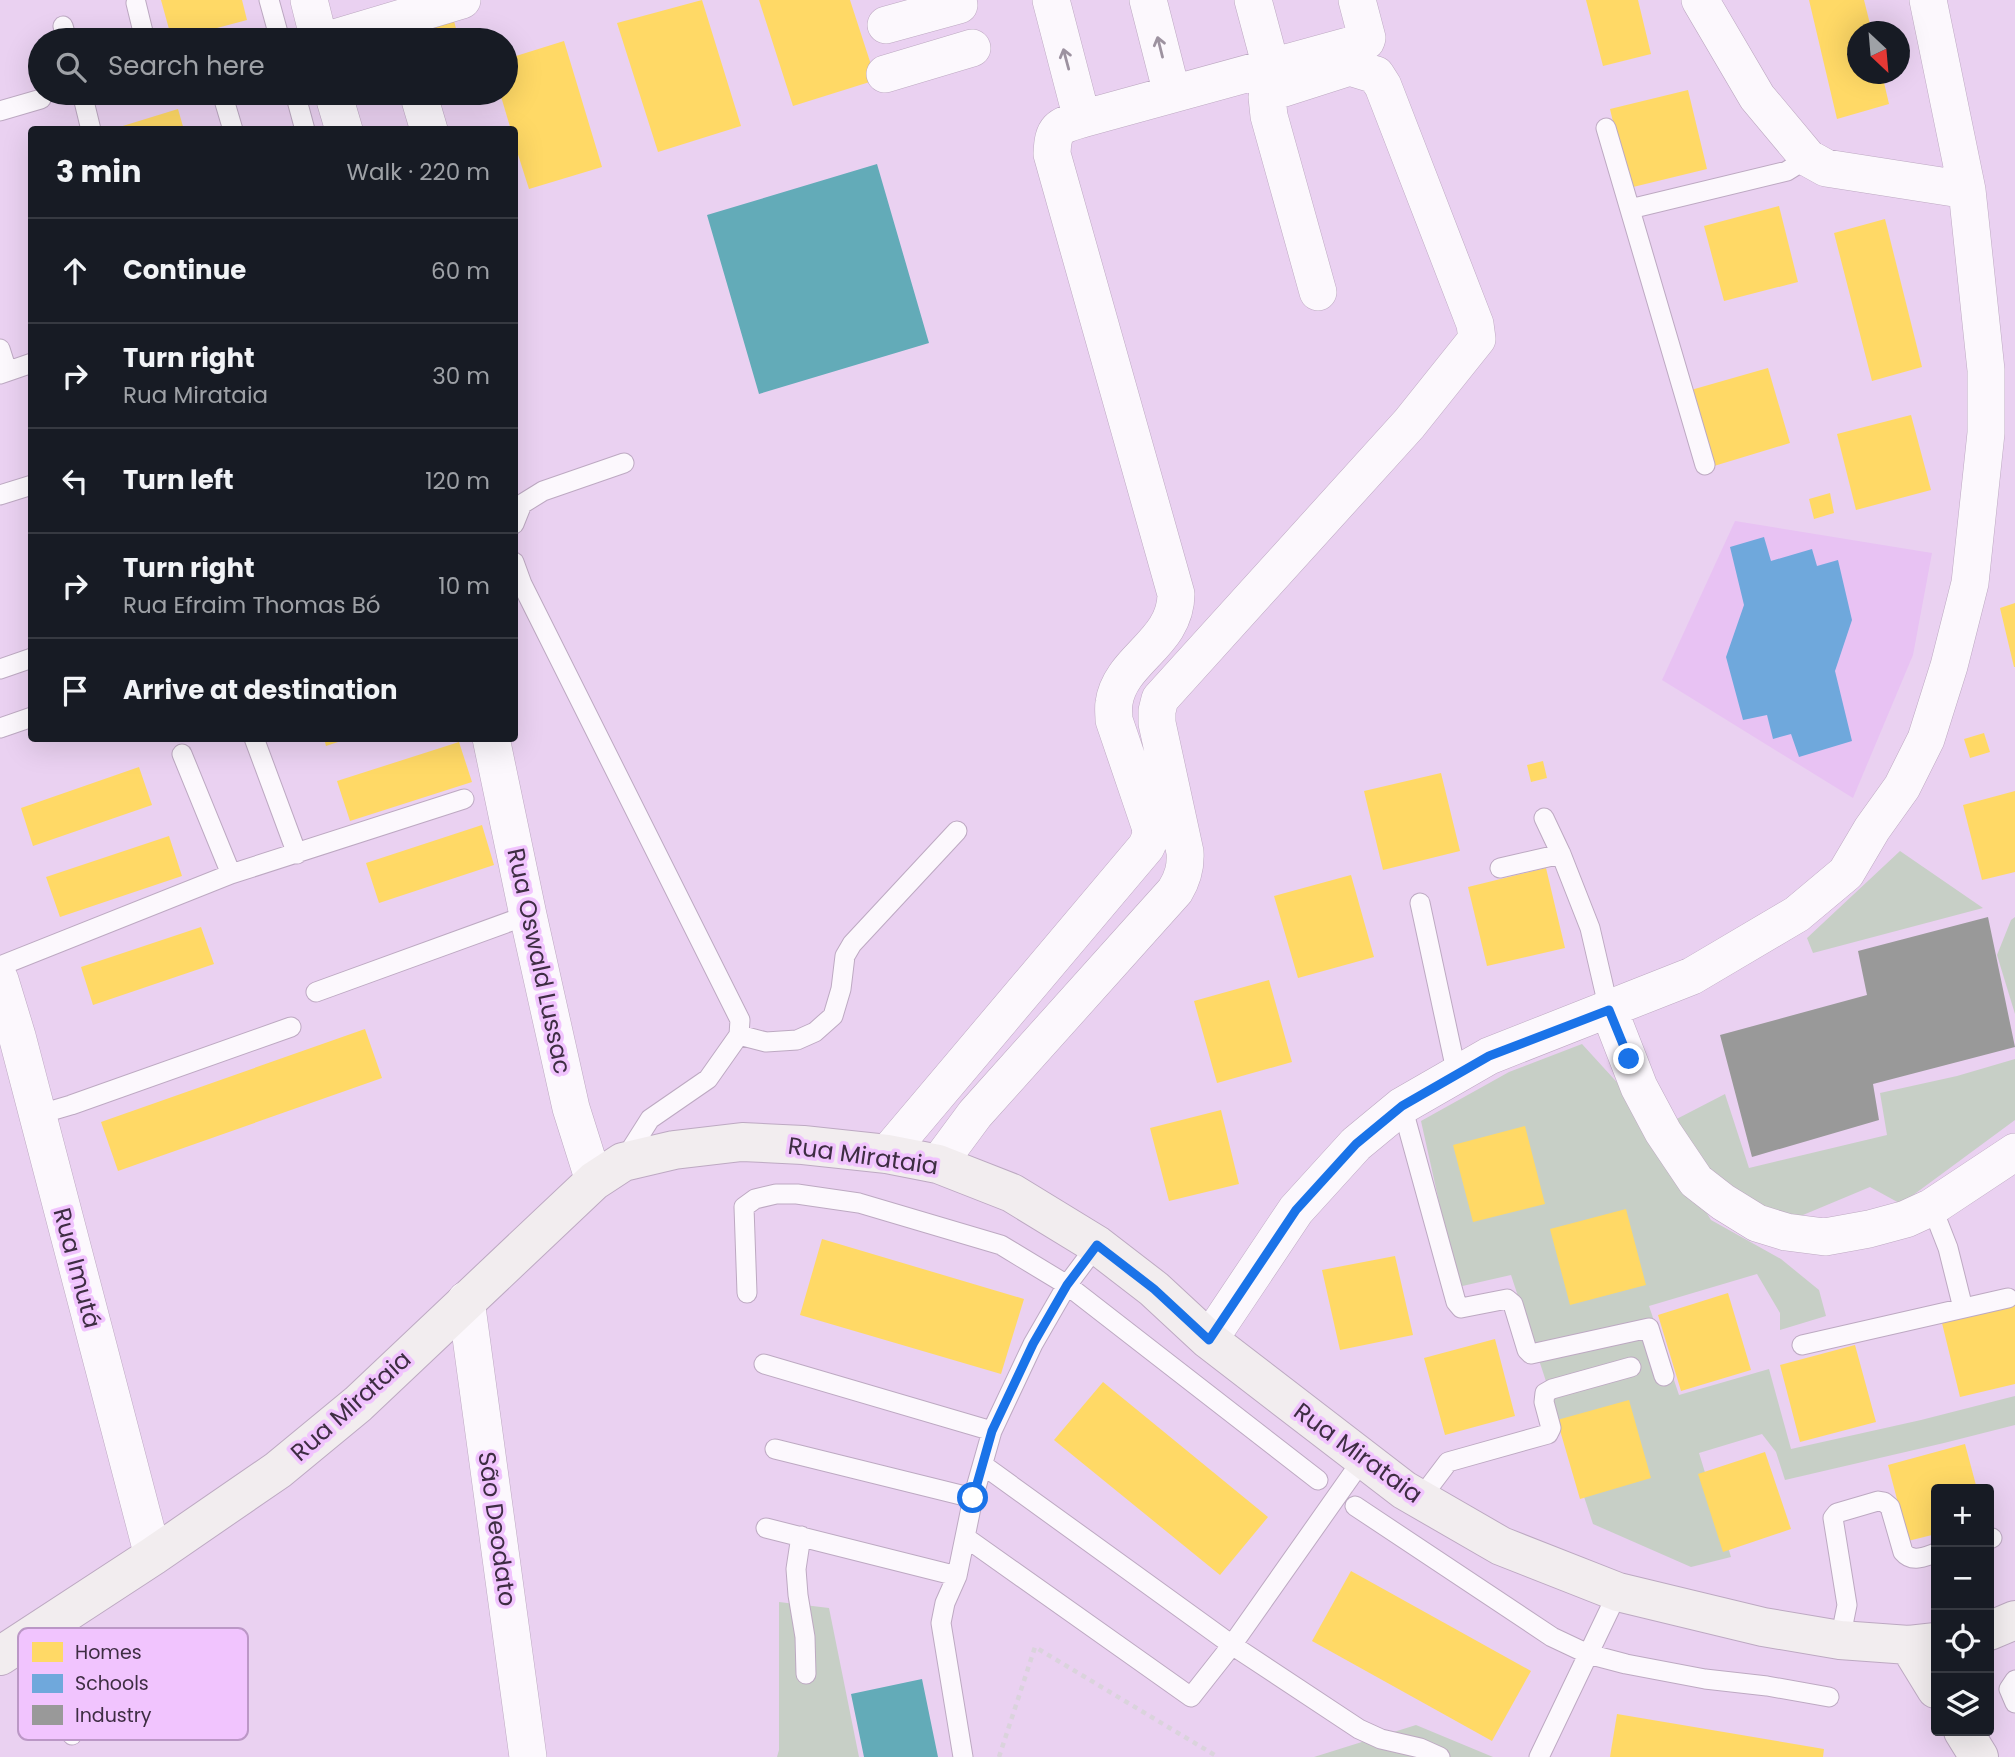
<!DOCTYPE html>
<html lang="en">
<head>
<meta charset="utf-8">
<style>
	:root { --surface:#171b24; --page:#242831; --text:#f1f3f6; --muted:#9ea1a6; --line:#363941 }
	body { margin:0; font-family:Poppins,sans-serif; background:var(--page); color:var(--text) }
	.controls { position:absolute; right:21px; bottom:21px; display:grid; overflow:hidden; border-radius:7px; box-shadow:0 7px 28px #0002 }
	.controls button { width:63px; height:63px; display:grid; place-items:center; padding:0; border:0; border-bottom:2px solid var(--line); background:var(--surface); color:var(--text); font:35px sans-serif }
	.compass { position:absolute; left:1847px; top:21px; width:63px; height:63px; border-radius:50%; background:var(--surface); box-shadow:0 7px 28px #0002; rotate:154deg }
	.stop { position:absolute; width:21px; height:21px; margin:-16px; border:5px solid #1a73e8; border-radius:50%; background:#fff }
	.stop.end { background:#1a73e8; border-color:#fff; box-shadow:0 2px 7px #0008 }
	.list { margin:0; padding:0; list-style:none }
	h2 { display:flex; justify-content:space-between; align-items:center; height:91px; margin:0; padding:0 28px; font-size:30px }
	h2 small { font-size:23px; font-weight:400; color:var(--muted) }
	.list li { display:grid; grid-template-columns:46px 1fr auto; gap:21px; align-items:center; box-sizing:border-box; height:105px; padding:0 28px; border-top:2px solid var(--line) }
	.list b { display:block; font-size:26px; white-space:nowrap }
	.list p { margin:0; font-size:23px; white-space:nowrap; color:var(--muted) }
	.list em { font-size:23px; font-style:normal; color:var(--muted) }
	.icon { flex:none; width:38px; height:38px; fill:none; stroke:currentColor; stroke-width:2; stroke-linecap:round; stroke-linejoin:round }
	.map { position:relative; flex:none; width:2015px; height:1757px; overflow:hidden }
	.search { position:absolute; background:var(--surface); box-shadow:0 7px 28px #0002; left:28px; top:28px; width:490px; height:77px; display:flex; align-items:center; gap:18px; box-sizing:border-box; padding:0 24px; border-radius:38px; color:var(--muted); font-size:26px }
	.panel { position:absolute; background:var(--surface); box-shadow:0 7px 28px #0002; left:28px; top:126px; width:490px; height:616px; border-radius:7px }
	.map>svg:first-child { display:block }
	.built { fill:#e8c2f3 }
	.green { fill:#c7cfc6 }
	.water { fill:#63abb8 }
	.homes { fill:#ffd966 }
	.schools { fill:#6fa8dc }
	.industry { fill:#999 }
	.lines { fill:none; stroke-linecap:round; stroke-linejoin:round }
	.lane-casing { stroke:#bda9c2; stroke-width:21 }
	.street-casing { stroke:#bda9c2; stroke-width:38 }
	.secondary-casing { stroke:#bda9c2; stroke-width:40 }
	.path { stroke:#dad3dc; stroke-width:4.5; stroke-dasharray:5 5; stroke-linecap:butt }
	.lane { stroke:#fcf8fd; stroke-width:19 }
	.street { stroke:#fcf8fd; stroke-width:37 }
	.secondary { stroke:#f2edef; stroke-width:38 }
	.oneway { stroke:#9d92a0 }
	.route { stroke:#1a73e8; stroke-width:9 }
	.labels { text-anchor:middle; stroke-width:7; stroke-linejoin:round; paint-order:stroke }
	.street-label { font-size:24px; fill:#3e2d43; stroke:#f1c4fe }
	.key { fill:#f1c4fe; stroke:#bb97c6; stroke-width:2 }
	.key-label { font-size:19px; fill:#3e2d43 }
</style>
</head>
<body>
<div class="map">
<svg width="2015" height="1757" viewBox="0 0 2015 1757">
	<rect width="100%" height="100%" fill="#ead1f1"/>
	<!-- built -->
	<path class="built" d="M 1735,521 L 1932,553 L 1913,655 L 1853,798 L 1662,680 Z"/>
	<!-- green -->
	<path class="green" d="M 1900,851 L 1983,908 L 1813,953 L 1807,938 Z
		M 2015,917 L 2015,1014 L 1997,955 L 2011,920 Z
		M 1582,1044 L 1624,1090 L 1675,1161 L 1711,1220 L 1781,1259 L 1819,1290 L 1826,1316 L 1780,1330 L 1780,1313 L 1757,1274 L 1649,1306 L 1679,1395 L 1769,1369 L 1791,1449 L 1921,1420 L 2015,1396 L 2015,1425 L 1944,1443 L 1785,1480 L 1776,1452 L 1762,1434 L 1699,1453 L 1731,1557 L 1691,1567 L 1593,1524 L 1511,1275 L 1458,1287 L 1421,1121 L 1509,1072 Z
		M 2015,1059 L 2015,1120 L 1901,1204 L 1870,1187 L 1803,1215 L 1773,1222 L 1748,1213 L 1665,1125 L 1725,1094 L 1749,1168 L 1887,1135 L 1880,1093 L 1957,1076 Z
		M 779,1602 L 829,1608 L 859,1757 L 777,1757 L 779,1750 Z
		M 1416,1725 L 1493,1757 L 1314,1757 Z"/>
	<!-- water -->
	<path class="water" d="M 877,164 L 929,343 L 759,394 L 707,215 Z
		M 922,1679 L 938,1757 L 864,1757 L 851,1694 Z"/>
	<!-- homes -->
	<path class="homes" d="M 161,0 L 242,0 L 247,20 L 172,40 Z
		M 702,0 L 741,126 L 658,152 L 617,23 Z
		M 759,0 L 850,0 L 876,80 L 793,106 Z
		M 1586,0 L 1638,0 L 1651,54 L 1603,66 Z
		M 1809,0 L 1864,0 L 1872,32 L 1857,32 L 1857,74 L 1882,74 L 1889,104 L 1837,119 Z
		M 453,17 L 459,40 L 428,40 L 424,25 Z
		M 564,41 L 602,167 L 529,189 L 514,142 L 514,130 L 511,130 L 500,93 L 506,93 L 506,59 Z
		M 1688,90 L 1707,169 L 1629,188 L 1610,109 Z
		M 178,109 L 184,130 L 113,130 L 113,129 Z
		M 1779,206 L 1798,282 L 1724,301 L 1704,226 Z
		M 1885,219 L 1922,367 L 1872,381 L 1834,233 Z
		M 1768,368 L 1790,443 L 1714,466 L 1691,390 Z
		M 1911,415 L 1931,490 L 1856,510 L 1837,434 Z
		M 1830,493 L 1834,513 L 1814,519 L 1809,499 Z
		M 2015,603 L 2015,667 L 2014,667 L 2000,608 Z
		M 1984,733 L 1990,752 L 1970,758 L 1964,739 Z
		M 324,738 L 347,738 L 347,739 L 326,746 Z
		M 459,742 L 472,782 L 350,821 L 337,781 Z
		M 1543,761 L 1547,778 L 1531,782 L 1527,765 Z
		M 139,767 L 152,805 L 33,846 L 21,808 Z
		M 1441,773 L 1460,851 L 1383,870 L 1364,791 Z
		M 2015,791 L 2015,872 L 1982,880 L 1963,805 Z
		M 482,825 L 494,865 L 379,903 L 366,863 Z
		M 169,836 L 182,876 L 60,917 L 46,877 Z
		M 1546,868 L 1565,948 L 1487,966 L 1468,887 Z
		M 1351,875 L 1374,957 L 1298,978 L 1274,896 Z
		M 201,927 L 214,964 L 93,1005 L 81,967 Z
		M 1269,980 L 1292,1062 L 1217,1083 L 1194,1001 Z
		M 365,1029 L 382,1078 L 118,1171 L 101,1122 Z
		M 1221,1110 L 1239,1184 L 1169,1201 L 1150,1128 Z
		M 1525,1126 L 1545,1204 L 1473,1222 L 1453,1145 Z
		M 1626,1209 L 1646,1285 L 1570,1305 L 1550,1229 Z
		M 822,1239 L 1024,1299 L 1001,1374 L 800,1315 Z
		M 1395,1256 L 1413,1335 L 1340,1350 L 1322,1270 Z
		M 1728,1293 L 1751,1370 L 1681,1391 L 1658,1315 Z
		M 2015,1301 L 2015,1384 L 1960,1397 L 1941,1319 Z
		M 1495,1339 L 1515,1416 L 1445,1435 L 1424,1358 Z
		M 1855,1345 L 1876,1422 L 1800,1442 L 1780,1365 Z
		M 1103,1382 L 1268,1517 L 1220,1575 L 1054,1440 Z
		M 1629,1400 L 1651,1478 L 1580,1499 L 1557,1420 Z
		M 1965,1444 L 1977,1489 L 1936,1489 L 1936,1534 L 1908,1541 L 1888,1465 Z
		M 1765,1452 L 1791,1529 L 1723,1552 L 1698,1474 Z
		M 1351,1571 L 1531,1671 L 1492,1741 L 1312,1641 Z
		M 1617,1714 L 1824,1749 L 1823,1757 L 1610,1757 Z"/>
	<!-- schools -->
	<path class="schools" d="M 1764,537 L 1771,561 L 1812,549 L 1817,566 L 1838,560 L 1852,620 L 1835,671 L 1852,741 L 1799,757 L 1791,734 L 1773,739 L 1767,715 L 1743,720 L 1726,657 L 1744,605 L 1730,547 Z"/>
	<!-- industry -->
	<path class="industry" d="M 1988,917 L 2015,1047 L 1873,1084 L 1879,1120 L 1752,1157 L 1720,1035 L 1867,995 L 1858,951 Z"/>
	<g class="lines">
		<defs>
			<path id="lane" d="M 269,0 L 280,40
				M 136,3 L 145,40
				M 63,26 L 67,40
				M 82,93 L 91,130
				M 222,93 L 233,130
				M 295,93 L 305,130
				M 0,111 L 41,99
				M 1606,128 L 1705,465
				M 1630,209 L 1787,171 L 1808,158
				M 0,349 L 7,371
				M 0,374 L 32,363
				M 0,495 L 32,485
				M 514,524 L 522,504 L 543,491 L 624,463
				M 514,562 L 522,584 L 740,1020 L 739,1035 L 708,1079 L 650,1119 L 624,1160
				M 0,669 L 32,658
				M 0,728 L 32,717
				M 254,738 L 297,854
				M 182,754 L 231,874
				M 1544,818 L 1561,854 L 1590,928 L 1609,1010
				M 1500,868 L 1561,854
				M 1420,903 L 1457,1075
				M 0,966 L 231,874 L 464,799
				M 316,992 L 528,915
				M 739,1035 L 766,1042 L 797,1040 L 815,1032 L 833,1016 L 841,989 L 845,956 L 852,944 L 957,831
				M 1402,1106 L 1456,1302 L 1461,1308 L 1507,1299 L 1513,1304 L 1527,1350 L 1531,1354 L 1649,1328 L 1664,1376
				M 37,1115 L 71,1105 L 291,1027
				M 1932,1207 L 1948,1248 L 1963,1308
				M 747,1293 L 744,1207 L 755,1199 L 776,1194 L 797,1194 L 859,1203 L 1001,1245 L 1067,1285 L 1318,1480
				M 1802,1345 L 2008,1298
				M 764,1364 L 992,1431
				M 775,1449 L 973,1498
				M 983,1465 L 1232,1645 L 1359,1729 L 1381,1739 L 1420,1748 L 1440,1757
				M 1420,1499 L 1448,1462 L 1548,1434 L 1551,1428 L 1544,1402 L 1545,1393 L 1552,1389 L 1631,1367
				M 1355,1506 L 1552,1637 L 1588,1654 L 1626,1664 L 1705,1679 L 1767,1686 L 1829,1697
				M 766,1528 L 957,1576
				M 801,1536 L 796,1569 L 798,1595 L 805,1637 L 806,1674
				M 965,1537 L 1191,1697 L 1232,1645 L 1363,1459
				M 1989,1539 L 1992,1538
				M 42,1629 L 72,1735
				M 1840,1640 L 1847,1605 L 1833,1518 L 1837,1513 L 1878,1501 L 1884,1502 L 1890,1507 L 1903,1552 C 1912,1563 1924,1557 1936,1553
				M 2015,1680 L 2009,1689 L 2015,1703
				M 963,1757 L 941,1623 L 945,1603 L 957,1576 L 973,1498 L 992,1431 L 1033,1344 L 1067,1285 L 1097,1245
				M 1539,1757 L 1618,1592"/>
			<path id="street" d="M 309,0 L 319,40
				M 1051,0 L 1082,119
				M 1148,0 L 1172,94
				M 1253,0 L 1271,67
				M 1700,0 L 1757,97 L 1808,158 L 1826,168 L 1967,190
				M 886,25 L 959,5
				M 328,40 L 462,0
				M 885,74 L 972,48
				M 333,93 L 344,130
				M 418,93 L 429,130
				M 491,738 L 528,915 L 571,1108 L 594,1181
				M 0,980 L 17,1036 L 153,1556
				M 1609,1010 L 1639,1087 L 1663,1132 L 1696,1181 L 1723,1202 L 1757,1223 L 1786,1232 L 1825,1237 L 1869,1229 L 1906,1219 L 1932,1207 L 2015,1152
				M 887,1154 L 1146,847 L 1151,836 L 1150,826 L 1114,720 C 1114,715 1113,708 1114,703 C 1120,659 1176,644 1176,594 L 1052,154 C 1053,128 1058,126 1082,119 L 1366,41 L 1367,38 L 1357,0
				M 938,1164 L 975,1114 L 1175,891 C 1183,878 1186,867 1185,852 L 1157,723 L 1157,711 L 1160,699 L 1409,424 L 1477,339 L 1475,324 L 1383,86 L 1376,75 L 1350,67 L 1275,91 L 1267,97 L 1269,116 L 1318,292
				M 466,1300 L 528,1757
				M 1209,1340 L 1296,1210 L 1356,1144 L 1402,1106 L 1489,1056 L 1692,976 L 1797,914 L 1846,873 L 1872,829 L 1902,787 L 1926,739 L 1949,666 L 1970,583 L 1986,433 L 1986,370 L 1967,190 L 1928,0"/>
			<path id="secondary" d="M 1989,1631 L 2015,1620
				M 1909,1645 L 1936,1689
				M 0,1656 L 153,1556 L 278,1470 L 358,1404 L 594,1181 L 623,1162 L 674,1150 L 742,1142 L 803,1145 L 887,1154 L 938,1164 L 1012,1193 L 1097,1245 L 1154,1289 L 1209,1340 L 1404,1490 L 1501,1546 L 1618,1592 L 1763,1627 L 1840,1640 L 1909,1645 L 1936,1642
				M 1963,1731 L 1979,1757"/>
		</defs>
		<!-- lane casing -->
		<use href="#lane" class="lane-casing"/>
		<!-- street casing -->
		<use href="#street" class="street-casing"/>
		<!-- secondary casing -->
		<use href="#secondary" class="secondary-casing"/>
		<!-- path -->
		<path class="path" d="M 999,1757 L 1035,1647 L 1218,1757"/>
		<!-- lane -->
		<use href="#lane" class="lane"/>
		<!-- street -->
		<use href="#street" class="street"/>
		<!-- secondary -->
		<use href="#secondary" class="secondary"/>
	</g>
	<!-- one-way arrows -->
	<defs><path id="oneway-shaft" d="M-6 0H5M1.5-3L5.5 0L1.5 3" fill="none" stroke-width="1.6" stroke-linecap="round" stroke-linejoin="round" transform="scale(1.75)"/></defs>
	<g class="oneway">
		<use href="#oneway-shaft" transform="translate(1160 47) rotate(-104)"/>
		<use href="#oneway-shaft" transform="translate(1066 59) rotate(-105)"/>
	</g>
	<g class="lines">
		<!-- route -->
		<path class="route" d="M 973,1498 L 992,1431 L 1033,1344 L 1067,1285 L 1097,1245 L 1154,1289 L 1209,1340 L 1296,1210 L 1356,1144 L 1402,1106 L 1489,1056 L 1609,1010 L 1629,1059"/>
	</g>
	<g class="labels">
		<!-- street labels -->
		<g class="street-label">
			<text transform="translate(539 961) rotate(78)" y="8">Rua Oswald Lussac</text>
			<text transform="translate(863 1156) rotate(8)" y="8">Rua Mirataia</text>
			<text transform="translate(77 1268) rotate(75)" y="8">Rua Imutá</text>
			<text transform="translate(351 1406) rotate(-42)" y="8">Rua Mirataia</text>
			<text transform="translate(1358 1453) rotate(36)" y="8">Rua Mirataia</text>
			<text transform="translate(497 1529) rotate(82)" y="8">São Deodato</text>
		</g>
	</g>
	<!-- legend -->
	<rect x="18" y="1628" width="230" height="112" rx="10" class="key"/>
	<rect x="32" y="1642" width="31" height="20" fill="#ffd966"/>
	<rect x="32" y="1674" width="31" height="19" fill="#6fa8dc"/>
	<rect x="32" y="1705" width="31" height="20" fill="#999"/>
	<g class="key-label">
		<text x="75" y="1659">Homes</text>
		<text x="75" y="1690">Schools</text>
		<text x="75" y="1722">Industry</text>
	</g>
</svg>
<div class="controls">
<button>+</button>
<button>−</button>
<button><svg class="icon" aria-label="locate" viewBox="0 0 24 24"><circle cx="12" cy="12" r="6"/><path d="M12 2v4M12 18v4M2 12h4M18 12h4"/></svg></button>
<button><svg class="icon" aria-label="layers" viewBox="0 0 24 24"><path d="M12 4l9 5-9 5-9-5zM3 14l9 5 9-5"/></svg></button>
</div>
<svg class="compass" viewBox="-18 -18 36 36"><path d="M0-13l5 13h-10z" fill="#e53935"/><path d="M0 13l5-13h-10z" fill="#9ea1a6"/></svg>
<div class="stop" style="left:973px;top:1498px"></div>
<div class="stop end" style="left:1629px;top:1059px"></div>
<div class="search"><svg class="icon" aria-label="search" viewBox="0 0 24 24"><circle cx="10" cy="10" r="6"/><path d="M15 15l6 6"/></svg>Search here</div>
<section class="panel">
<h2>3 min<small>Walk · 220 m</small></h2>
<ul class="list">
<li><svg class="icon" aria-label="ahead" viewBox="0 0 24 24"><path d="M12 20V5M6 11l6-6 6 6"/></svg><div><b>Continue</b></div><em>60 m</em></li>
<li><svg class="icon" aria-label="right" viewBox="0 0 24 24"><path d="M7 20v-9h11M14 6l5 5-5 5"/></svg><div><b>Turn right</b><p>Rua Mirataia</p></div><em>30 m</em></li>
<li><svg class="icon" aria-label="left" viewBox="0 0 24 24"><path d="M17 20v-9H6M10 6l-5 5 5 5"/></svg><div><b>Turn left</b></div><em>120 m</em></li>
<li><svg class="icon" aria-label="right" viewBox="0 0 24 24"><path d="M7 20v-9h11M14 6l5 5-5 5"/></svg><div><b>Turn right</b><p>Rua Efraim Thomas Bó</p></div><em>10 m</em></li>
<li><svg class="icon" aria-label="arrive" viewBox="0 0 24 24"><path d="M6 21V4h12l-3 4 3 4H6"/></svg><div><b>Arrive at destination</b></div></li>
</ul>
</section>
</div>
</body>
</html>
